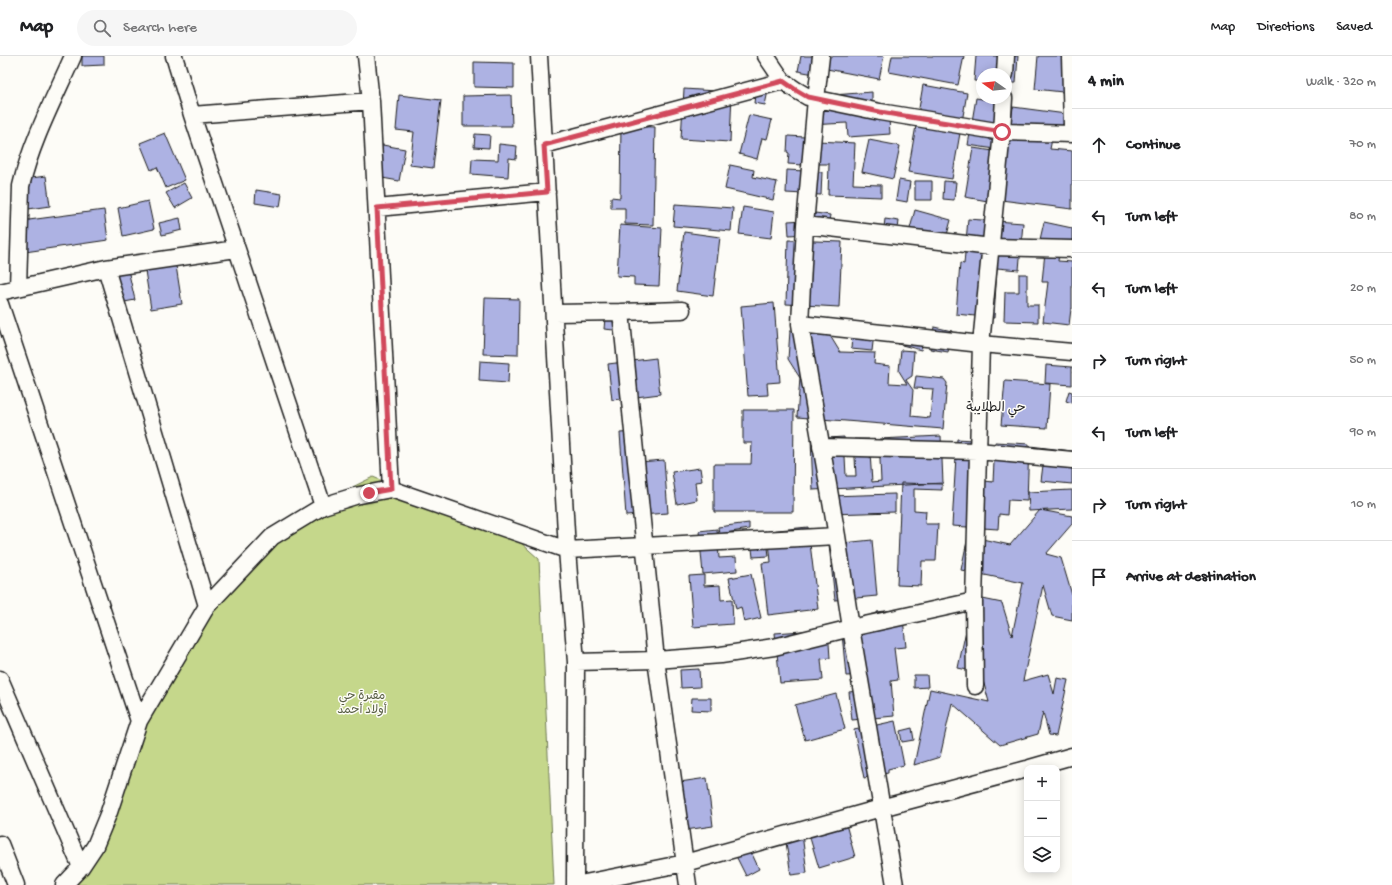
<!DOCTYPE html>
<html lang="en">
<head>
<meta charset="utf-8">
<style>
	:root { --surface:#fff; --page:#f6f6f6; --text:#202124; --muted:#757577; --line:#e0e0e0 }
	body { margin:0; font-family:"Gochi Hand","Playpen Sans Arabic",sans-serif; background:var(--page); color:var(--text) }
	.controls { position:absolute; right:12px; bottom:12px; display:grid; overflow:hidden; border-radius:8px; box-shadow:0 2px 10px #0003 }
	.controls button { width:36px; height:36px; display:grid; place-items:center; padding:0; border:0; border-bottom:1px solid var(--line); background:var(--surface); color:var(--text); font:20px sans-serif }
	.compass { position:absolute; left:976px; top:12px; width:36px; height:36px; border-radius:50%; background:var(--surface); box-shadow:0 2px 10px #0003; rotate:284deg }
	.stop { position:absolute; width:12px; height:12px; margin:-9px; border:3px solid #d1495b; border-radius:50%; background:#fff }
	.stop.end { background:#d1495b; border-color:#fff; box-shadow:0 1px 4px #0008 }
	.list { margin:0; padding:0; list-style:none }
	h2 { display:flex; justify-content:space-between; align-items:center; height:52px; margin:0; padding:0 16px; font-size:17px }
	h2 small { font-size:13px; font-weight:400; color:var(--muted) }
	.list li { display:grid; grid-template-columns:26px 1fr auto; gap:12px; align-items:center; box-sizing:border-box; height:72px; padding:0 16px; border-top:1px solid var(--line) }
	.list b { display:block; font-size:15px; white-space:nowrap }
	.list em { font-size:13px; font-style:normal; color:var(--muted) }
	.icon { flex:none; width:22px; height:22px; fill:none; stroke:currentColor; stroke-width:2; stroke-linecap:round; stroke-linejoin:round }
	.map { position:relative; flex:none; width:1072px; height:829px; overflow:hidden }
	header { display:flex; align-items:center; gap:24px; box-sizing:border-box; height:56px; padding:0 20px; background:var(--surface); border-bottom:1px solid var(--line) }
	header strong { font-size:19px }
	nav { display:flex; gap:22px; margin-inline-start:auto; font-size:14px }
	.search { width:280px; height:36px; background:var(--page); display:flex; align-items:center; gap:10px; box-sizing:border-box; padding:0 14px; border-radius:22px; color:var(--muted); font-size:15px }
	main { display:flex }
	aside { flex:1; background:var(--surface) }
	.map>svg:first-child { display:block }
	.green { fill:#c5d78b; stroke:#707a54 }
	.building { fill:#adb2e3; stroke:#1c1c1c }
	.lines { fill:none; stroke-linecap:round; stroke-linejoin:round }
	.street-casing { stroke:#1c1c1c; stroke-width:19 }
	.street { stroke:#fdfcf7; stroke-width:16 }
	.route { stroke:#d1495b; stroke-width:5 }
	.labels { text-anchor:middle; stroke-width:3; stroke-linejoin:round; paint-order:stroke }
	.park-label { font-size:12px; fill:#575d43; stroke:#fdfcf7 }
	.neighbourhood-label { font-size:13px; fill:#1c1c1c; stroke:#fdfcf7 }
</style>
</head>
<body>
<header>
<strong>Map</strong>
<div class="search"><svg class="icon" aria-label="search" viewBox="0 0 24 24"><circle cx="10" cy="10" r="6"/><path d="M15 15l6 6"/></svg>Search here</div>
<nav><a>Map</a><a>Directions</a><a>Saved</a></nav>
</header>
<main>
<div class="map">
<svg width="1072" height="829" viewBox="0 0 1072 829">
	<rect width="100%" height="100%" fill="#fdfcf7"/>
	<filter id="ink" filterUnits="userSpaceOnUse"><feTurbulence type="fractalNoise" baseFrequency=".025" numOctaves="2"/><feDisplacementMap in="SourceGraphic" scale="8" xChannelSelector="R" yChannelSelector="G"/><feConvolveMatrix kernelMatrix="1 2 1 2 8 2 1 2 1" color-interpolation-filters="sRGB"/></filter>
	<g filter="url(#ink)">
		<!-- green -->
		<path class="green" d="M 373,421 L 510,477 L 539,503 L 554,829 L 71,829 L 143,667 L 207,545 L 277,468 Z"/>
		<!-- building -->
		<path class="building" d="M 82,0 L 104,0 L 104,9 L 82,10 Z
			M 801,0 L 818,0 L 814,18 L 798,15 Z
			M 830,0 L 884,0 L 879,23 L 827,13 Z
			M 892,0 L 964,0 L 958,29 L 889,16 Z
			M 976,0 L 1018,0 L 1016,27 L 1006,27 L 1006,18 L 982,18 L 982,25 L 974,25 Z
			M 1038,0 L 1072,0 L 1072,37 L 1035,33 Z
			M 474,6 L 514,7 L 514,32 L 474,31 Z
			M 923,29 L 967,37 L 952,123 L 908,116 Z
			M 684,33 L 732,36 L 730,86 L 681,83 Z
			M 756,33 L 768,35 L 765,49 L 754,47 Z
			M 872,36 L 872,49 L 888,48 L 890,78 L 848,81 L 847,67 L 809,69 L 807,41 Z
			M 399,39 L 441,44 L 433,112 L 410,109 L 414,76 L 396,74 Z
			M 511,39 L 512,70 L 463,70 L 463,40 Z
			M 976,42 L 1006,47 L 991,77 L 990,84 L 1003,86 L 1002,94 L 968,89 Z
			M 1013,51 L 1066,58 L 1072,75 L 1052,83 L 1050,93 L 1072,95 L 1072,153 L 1001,144 Z
			M 749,59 L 772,64 L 767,83 L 762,82 L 757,103 L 739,98 Z
			M 621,70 L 655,71 L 653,169 L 625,168 L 625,152 L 611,152 L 611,141 L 620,142 Z
			M 165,77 L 185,124 L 166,132 L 157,111 L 151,114 L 140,87 Z
			M 475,78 L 490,79 L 489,92 L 474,91 Z
			M 788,80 L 805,81 L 803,109 L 788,108 L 789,97 L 787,96 Z
			M 869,84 L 900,90 L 893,123 L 862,116 Z
			M 818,85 L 855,87 L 853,128 L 881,129 L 881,141 L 828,139 L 829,108 L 817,108 Z
			M 377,88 L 405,93 L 399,125 L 371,120 Z
			M 499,88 L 517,90 L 516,103 L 509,102 L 508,121 L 471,118 L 472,103 L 498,104 Z
			M 973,92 L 1007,97 L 999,147 L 965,141 Z
			M 730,109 L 754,114 L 753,121 L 777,126 L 773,144 L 725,133 Z
			M 787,114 L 822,116 L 821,139 L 786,137 Z
			M 46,120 L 50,150 L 21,154 L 17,124 Z
			M 899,124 L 910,126 L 907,146 L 896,144 Z
			M 915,125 L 932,125 L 932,144 L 915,144 Z
			M 944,125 L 956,126 L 954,144 L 943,143 Z
			M 184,127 L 192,142 L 175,152 L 166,137 Z
			M 256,134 L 282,138 L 280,151 L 255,147 Z
			M 148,145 L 154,173 L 123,180 L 118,152 Z
			M 675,148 L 733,152 L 731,175 L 673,170 Z
			M 743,151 L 774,156 L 771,182 L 739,178 Z
			M 104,154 L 108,184 L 18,197 L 14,166 Z
			M 915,154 L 951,164 L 944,190 L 908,180 Z
			M 815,157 L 830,159 L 827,180 L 812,178 Z
			M 180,162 L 182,174 L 162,179 L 159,167 Z
			M 885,163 L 899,165 L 897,181 L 883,179 Z
			M 968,163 L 1023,167 L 1019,214 L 997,212 L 994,262 L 956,258 L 960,207 L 964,208 Z
			M 804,164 L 806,178 L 789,179 L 788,165 Z
			M 1044,166 L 1072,172 L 1072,196 L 1039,188 Z
			M 620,169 L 662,172 L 659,230 L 634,229 L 634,221 L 617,220 Z
			M 684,176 L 720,181 L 713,240 L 677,235 Z
			M 788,184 L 842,186 L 839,251 L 786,248 Z
			M 1045,196 L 1059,197 L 1058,205 L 1072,206 L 1072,253 L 1071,253 L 1069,269 L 1043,266 L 1048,226 L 1042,226 Z
			M 174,197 L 182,248 L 151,253 L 143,202 Z
			M 126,205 L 135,244 L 109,249 L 100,210 Z
			M 1019,218 L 1027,218 L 1027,249 L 1038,249 L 1038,266 L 1004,265 L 1005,236 L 1019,236 Z
			M 485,242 L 519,243 L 518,299 L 483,298 Z
			M 774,247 L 780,326 L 767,327 L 768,339 L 748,340 L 741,250 Z
			M 605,262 L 615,263 L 614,274 L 604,273 Z
			M 853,268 L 875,269 L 872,295 L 851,293 Z
			M 902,270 L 926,276 L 921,294 L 898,288 Z
			M 934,271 L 952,275 L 948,296 L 930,293 Z
			M 790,275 L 829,278 L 840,296 L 875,297 L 874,308 L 890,310 L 889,327 L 907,328 L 899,315 L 901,294 L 914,295 L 912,320 L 906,324 L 913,334 L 911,360 L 930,362 L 933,333 L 914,332 L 916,320 L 944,323 L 947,327 L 943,373 L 797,361 L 800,322 L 788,303 Z
			M 656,302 L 660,338 L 612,344 L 608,308 Z
			M 480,305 L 509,307 L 508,327 L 479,325 Z
			M 1046,309 L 1072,311 L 1072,329 L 1045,327 Z
			M 1005,325 L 1050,328 L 1047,372 L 1001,369 Z
			M 1069,335 L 1072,336 L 1072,347 L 1066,345 Z
			M 743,354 L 794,354 L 793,456 L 714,456 L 714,408 L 751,408 L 752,387 L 743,387 Z
			M 636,376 L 639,406 L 664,404 L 668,457 L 626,460 L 620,377 Z
			M 941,380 L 943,427 L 813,434 L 811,383 L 844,381 L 846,420 L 856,420 L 854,383 L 869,383 L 872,426 L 881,425 L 879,383 Z
			M 957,383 L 987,385 L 985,425 L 993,426 L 995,386 L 1029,388 L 1027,445 L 1008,444 L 1007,459 L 999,458 L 998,473 L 952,470 Z
			M 1030,390 L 1072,395 L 1072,428 L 1041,425 L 1043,409 L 1028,407 Z
			M 700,412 L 702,425 L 695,426 L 697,444 L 677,448 L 672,416 Z
			M 901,427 L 942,428 L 942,434 L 914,433 L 914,454 L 926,455 L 925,468 L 938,468 L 936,505 L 922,505 L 921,530 L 897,529 Z
			M 1072,434 L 1072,453 L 1029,455 L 1028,436 Z
			M 895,438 L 895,456 L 830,458 L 829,440 Z
			M 1040,454 L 1072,460 L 1072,468 L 1046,498 L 1061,502 L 1072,539 L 1072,564 L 1052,560 L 1043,529 L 1023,625 L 1048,618 L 1054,638 L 1057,622 L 1068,624 L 1056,680 L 1049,679 L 1043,656 L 1038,678 L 1000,689 L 952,647 L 940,701 L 914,709 L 930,633 L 989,646 L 981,617 L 958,612 L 973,541 L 1002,547 L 1012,580 L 1023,527 L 961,514 L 968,480 L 1010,489 Z
			M 749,467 L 749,473 L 719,478 L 718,471 Z
			M 827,470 L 843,487 L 872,484 L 877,540 L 835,544 Z
			M 808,471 L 818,553 L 768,559 L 762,507 L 771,506 L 768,475 Z
			M 717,473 L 719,502 L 736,501 L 737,515 L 703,518 L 699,475 Z
			M 766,475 L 769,500 L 753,501 L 750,477 Z
			M 751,518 L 761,562 L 744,566 L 741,551 L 736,553 L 729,522 Z
			M 704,519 L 704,530 L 720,529 L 721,544 L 732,543 L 733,568 L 693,571 L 689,520 Z
			M 902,553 L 906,591 L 894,592 L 898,624 L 891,625 L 894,660 L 852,664 L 849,636 L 865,634 L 864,619 L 846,620 L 841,567 L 878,563 L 877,556 Z
			M 828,573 L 830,602 L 821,603 L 823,624 L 780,627 L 775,577 Z
			M 699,613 L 700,631 L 681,632 L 680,614 Z
			M 914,619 L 927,619 L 928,631 L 914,632 Z
			M 836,638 L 845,673 L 805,684 L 795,649 Z
			M 692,642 L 711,642 L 711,655 L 691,654 Z
			M 895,665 L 904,709 L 888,713 L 888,717 L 864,722 L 854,674 Z
			M 912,672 L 914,684 L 902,686 L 900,675 Z
			M 707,722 L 713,770 L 672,776 L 666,728 Z
			M 844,761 L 855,801 L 819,812 L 807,772 Z
			M 802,778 L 807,817 L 791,819 L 785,780 Z
			M 746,785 L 759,813 L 746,820 L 732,792 Z"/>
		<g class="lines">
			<defs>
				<path id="street" d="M 174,0 L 192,59 L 323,450
					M 366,0 L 371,45 L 391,433
					M 539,0 L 567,494 L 837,480
					M 766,0 L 783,25 L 796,34 L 808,41 L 880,56 L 1002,76 L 1072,78
					M 821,0 L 816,43 L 805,169 L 800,268 L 837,480 L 851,572 L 895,829
					M 1070,0 L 1072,70
					M 1005,18 L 1006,0
					M 192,59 L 371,45
					M 544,89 L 783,25
					M 377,152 L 547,136
					M 805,169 L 991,191 L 1072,193
					M 106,212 L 207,550
					M 18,232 L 21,130 C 31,86 55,41 73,0
					M 0,236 L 106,212 L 236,193
					M 0,248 L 139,665
					M 621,256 L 656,604 L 688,829
					M 554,257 L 621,256 L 682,254
					M 800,268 L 981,288 L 1072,296
					M 821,391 L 978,395 L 1072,404
					M 576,606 L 656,604 L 721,599 L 774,591 L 851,572 L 974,545
					M 0,623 L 81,811
					M 975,630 L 974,545 L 981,288 L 1002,76 L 1004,42
					M 1030,712 L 1072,700
					M 0,788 L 16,829
					M 64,829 L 81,811 L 95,790 L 109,756 L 139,665 L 207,550 L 272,481 L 323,450 L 355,440 L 391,433 L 567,494 L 576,606 L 575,829
					M 575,829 L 685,807 L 881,752 L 1027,713"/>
			</defs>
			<!-- street casing -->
			<use href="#street" class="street-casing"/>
			<!-- street -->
			<use href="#street" class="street"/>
		</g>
	</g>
	<g class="lines" filter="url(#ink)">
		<!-- route -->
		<path class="route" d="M 369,437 L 391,433 L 377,152 L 547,136 L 544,89 L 783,25 L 796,34 L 808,41 L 880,56 L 1002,76"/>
	</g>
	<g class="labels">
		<!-- park labels -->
		<g class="park-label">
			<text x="362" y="643">مقبرة حي<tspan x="362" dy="14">أولاد أحمد</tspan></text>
		</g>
		<!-- neighbourhood labels -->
		<g class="neighbourhood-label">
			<text x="996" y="355">حي الطلايبة</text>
		</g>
	</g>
</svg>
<div class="controls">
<button>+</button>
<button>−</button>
<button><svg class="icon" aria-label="layers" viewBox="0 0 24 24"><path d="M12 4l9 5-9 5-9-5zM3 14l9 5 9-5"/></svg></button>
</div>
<svg class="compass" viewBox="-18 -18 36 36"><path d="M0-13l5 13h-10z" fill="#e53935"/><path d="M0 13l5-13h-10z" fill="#757577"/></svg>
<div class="stop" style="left:1002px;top:76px"></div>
<div class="stop end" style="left:369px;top:437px"></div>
</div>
<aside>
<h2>4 min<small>Walk · 320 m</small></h2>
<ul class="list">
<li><svg class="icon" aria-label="ahead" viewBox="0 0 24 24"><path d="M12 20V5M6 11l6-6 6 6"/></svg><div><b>Continue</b></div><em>70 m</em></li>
<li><svg class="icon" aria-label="left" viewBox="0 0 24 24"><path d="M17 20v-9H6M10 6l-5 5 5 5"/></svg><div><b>Turn left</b></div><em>80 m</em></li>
<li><svg class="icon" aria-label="left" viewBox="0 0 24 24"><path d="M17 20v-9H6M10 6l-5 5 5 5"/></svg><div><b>Turn left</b></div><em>20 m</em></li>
<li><svg class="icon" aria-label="right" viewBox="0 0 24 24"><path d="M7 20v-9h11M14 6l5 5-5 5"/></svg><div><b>Turn right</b></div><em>50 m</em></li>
<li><svg class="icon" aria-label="left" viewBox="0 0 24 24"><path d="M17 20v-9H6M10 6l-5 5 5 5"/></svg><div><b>Turn left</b></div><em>90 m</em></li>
<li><svg class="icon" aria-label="right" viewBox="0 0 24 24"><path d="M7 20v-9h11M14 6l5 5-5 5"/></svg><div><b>Turn right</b></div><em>10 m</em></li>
<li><svg class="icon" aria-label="arrive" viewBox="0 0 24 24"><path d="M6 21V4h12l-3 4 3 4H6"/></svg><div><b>Arrive at destination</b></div></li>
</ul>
</aside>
</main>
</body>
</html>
